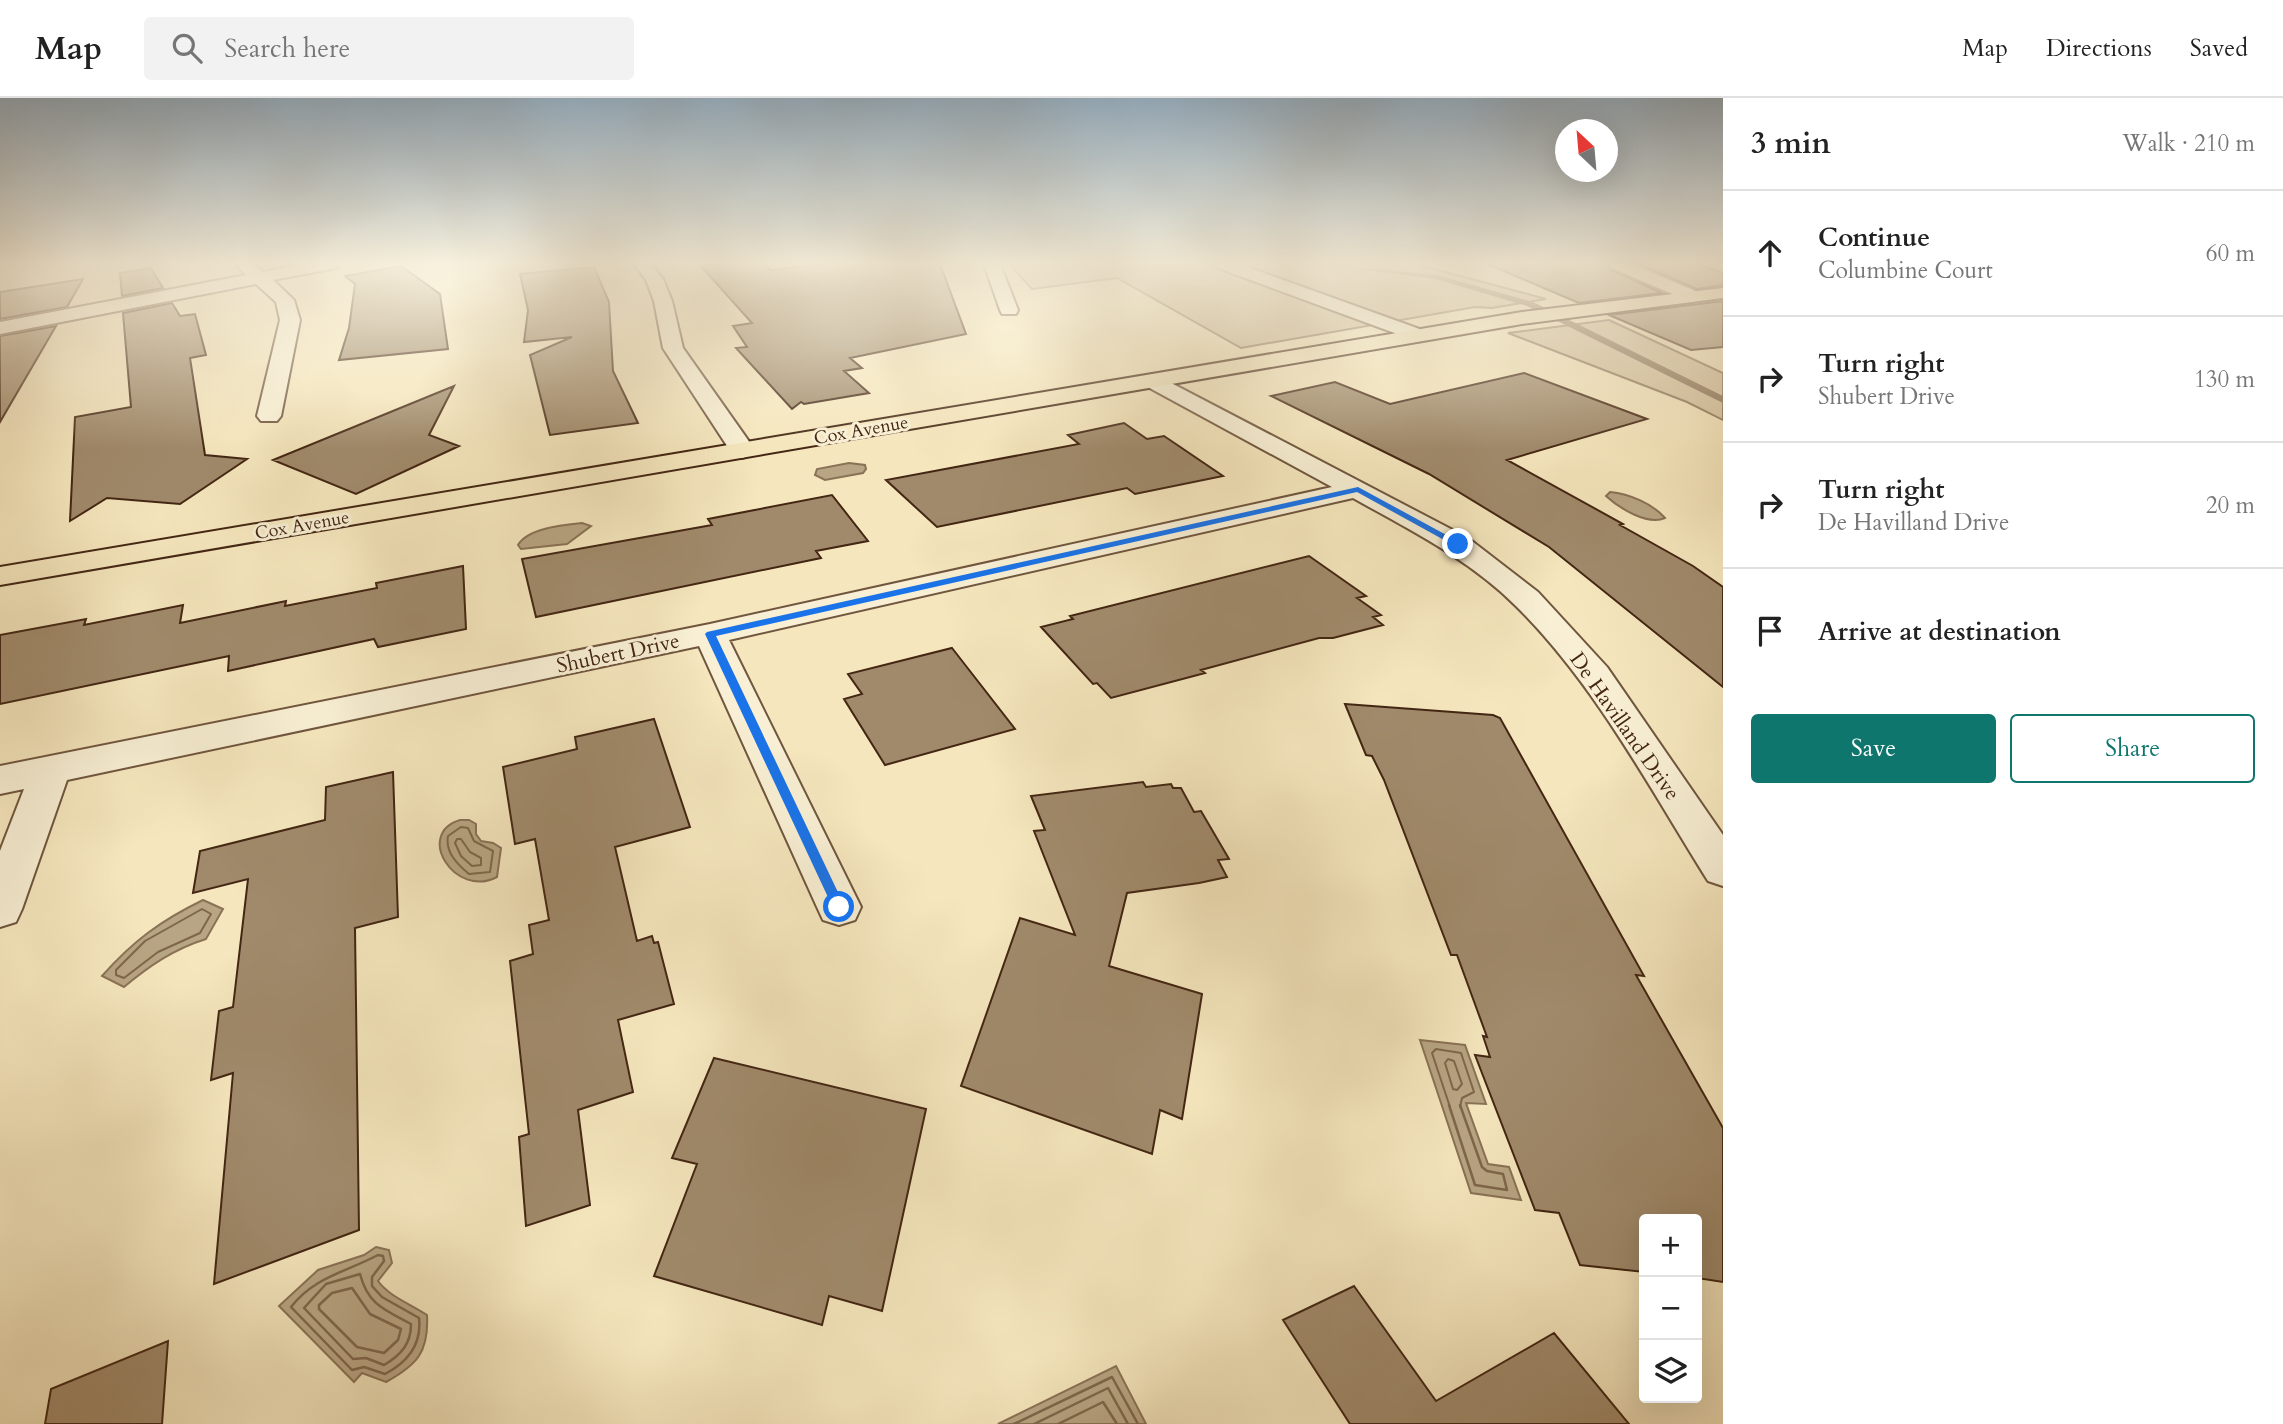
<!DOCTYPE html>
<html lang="en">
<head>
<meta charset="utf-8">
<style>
	:root { --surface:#fff; --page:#f2f2f2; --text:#222; --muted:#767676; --line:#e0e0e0; --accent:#0f766e }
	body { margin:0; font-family:Cardo,serif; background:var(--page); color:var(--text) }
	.controls { position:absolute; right:21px; bottom:21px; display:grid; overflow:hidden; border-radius:7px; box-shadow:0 7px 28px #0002 }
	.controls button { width:63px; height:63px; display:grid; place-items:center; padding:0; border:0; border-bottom:2px solid var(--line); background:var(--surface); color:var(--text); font:35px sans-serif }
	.compass { position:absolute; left:1555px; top:21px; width:63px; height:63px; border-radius:50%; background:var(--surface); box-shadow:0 7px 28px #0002; rotate:334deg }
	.stop { position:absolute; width:21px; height:21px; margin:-16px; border:5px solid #1a73e8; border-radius:50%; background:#fff }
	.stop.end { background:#1a73e8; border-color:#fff; box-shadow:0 2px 7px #0008 }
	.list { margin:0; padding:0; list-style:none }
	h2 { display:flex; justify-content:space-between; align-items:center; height:91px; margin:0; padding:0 28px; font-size:30px }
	h2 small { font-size:23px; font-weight:400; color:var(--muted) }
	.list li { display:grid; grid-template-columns:46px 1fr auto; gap:21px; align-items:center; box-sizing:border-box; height:126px; padding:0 28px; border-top:2px solid var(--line) }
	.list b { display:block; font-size:26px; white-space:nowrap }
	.list p { margin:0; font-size:23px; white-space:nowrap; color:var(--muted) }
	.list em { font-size:23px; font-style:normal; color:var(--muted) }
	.actions { display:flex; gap:14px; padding:21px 28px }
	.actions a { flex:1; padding:16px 0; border:2px solid var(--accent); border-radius:7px; text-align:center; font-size:24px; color:var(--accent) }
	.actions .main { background:var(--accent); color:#fff }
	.icon { flex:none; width:38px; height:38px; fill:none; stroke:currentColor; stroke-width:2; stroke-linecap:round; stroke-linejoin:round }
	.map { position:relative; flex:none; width:1723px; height:1326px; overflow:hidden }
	header { display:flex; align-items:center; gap:42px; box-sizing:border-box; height:98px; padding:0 35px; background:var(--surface); border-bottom:2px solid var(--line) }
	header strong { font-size:33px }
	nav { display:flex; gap:38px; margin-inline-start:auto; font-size:24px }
	.search { width:490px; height:63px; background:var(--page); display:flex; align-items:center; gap:18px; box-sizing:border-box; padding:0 24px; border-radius:7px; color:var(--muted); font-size:26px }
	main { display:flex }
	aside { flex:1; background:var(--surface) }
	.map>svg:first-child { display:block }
	.green { fill:#d7c5a0; stroke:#8d765a; stroke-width:2 }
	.water { fill:#b8a583; stroke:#897256; stroke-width:2 }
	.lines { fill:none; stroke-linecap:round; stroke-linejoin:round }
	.shore-far1 { stroke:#7e664b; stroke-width:2 }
	.shore { stroke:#7e664b; stroke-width:2.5 }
	.stream { fill:#897256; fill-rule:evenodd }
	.building { fill:#a08a6b; stroke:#432613; stroke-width:2 }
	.minor-casing { stroke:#70563e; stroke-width:4 }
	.major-casing { stroke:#432613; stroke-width:4 }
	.minor { fill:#f8efd4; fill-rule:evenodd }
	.major { fill:#f5e6bd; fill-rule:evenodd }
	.route { fill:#1a73e8 }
	.labels { text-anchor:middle; stroke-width:6; stroke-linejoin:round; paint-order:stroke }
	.far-street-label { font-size:18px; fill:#432613; stroke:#f8efd4 }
	.street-label { font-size:21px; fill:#432613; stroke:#f8efd4 }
</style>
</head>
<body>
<header>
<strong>Map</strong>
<div class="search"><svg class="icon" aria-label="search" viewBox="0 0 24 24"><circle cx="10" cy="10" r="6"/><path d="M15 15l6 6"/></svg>Search here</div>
<nav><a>Map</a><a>Directions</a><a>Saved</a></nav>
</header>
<main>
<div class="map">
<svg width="1723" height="1326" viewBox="0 0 1723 1326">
	<rect width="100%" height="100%" fill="#f5e6bd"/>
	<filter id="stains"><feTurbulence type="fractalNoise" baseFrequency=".00286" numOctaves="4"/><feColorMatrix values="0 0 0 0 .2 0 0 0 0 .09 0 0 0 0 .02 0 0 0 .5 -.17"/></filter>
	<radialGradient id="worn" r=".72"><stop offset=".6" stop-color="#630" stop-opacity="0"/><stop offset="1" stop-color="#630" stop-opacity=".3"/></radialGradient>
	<!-- green -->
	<path class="green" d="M 1009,166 L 1416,166 L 1546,201 L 1492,210 L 1475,209 L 1241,250 L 1117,180 L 1032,191 Z
		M 1609,222 L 1723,275 L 1723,322 L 1687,304 L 1508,235 Z"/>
	<!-- water -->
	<path class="water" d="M 849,365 L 865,367 L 866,371 L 863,375 L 825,382 L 815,377 L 817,371 Z
		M 1610,394 C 1629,396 1652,405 1665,420 C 1648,428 1619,410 1606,398 Z
		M 582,425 L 591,428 L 567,446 L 521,451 L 518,447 C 528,430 563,427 582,425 Z
		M 460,722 L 469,722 L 476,726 L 476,736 L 481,743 L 493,745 L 501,750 L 497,779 C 455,801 414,736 460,722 Z
		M 203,802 L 223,811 L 206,841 C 174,851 149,868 124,889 L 102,878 C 133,843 160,823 203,802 Z
		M 1420,942 L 1465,947 L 1486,1006 L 1466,1005 L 1488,1066 L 1509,1069 L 1521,1102 L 1471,1095 Z
		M 376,1149 L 389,1152 L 392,1165 L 378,1183 C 390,1199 409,1205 427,1217 C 429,1254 417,1267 386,1284 L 362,1275 L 354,1284 L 279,1208 L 318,1172 L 364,1157 Z
		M 1116,1268 L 1146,1326 L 998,1326 Z"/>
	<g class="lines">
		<!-- shore-far1 -->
		<path class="shore-far1" d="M 461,729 L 468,730 L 474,743 L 493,753 L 490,774 L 469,776 C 457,766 445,754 448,738 Z
			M 457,741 L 461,741 L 470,754 L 481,760 L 481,767 L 472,768 L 461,758 L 455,745 Z
			M 202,811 L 211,816 L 200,835 L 158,854 L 124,880 L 116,877 L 116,872 L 145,843 Z
			M 1448,961 L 1454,963 L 1462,986 L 1457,992 L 1453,991 L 1445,965 Z
			M 1450,1009 L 1432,955 L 1436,951 L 1461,955 L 1474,994 L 1462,1000 L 1460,1009"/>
		<!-- shore -->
		<path class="shore" d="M 1449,1007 L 1475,1087 L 1507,1092 L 1503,1076 L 1487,1073 L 1482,1069 L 1460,1007
			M 378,1157 L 383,1158 L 384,1163 L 372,1179 L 372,1188 L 382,1199 L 419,1220 C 422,1247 408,1264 385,1276 L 364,1269 L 352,1272 L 291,1209 C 314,1179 346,1174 378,1157 Z
			M 360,1176 C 368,1207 385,1212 411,1226 C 411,1246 401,1257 384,1267 L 366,1260 L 353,1261 L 304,1210 L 326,1186 Z
			M 352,1190 L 370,1216 L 401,1231 L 398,1242 L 384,1255 L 357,1249 L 319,1211 L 319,1207 L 332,1195 Z
			M 1014,1326 L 1112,1279 L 1138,1326
			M 1034,1326 L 1108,1290 L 1128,1326
			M 1058,1326 L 1103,1304 L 1117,1326"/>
		<!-- stream -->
		<path class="stream" d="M 1323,166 L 1437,177 L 1533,204 L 1723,298 L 1723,305 L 1527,208 L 1436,181 Z"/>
	</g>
	<!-- building -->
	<path class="building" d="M 699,166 L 764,166 L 771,172 L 825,166 L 940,166 L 966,236 L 850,260 L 862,270 L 844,273 L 869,295 L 804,306 L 801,304 L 792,311 L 736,250 L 747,249 L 733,228 L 752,225 Z
		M 1487,166 L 1607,166 L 1611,172 L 1662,195 L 1579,205 Z
		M 1638,166 L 1700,166 L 1723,175 L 1723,187 L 1697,191 Z
		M 401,168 L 440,196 L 448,251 L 339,262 L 349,230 L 355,186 L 345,178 Z
		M 594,169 L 609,204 L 613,273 L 638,325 L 550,337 L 530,257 L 572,239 L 524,244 L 528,212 L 520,176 Z
		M 151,170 L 163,190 L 122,198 L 120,175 Z
		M 83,181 L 67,209 L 0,221 L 0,194 Z
		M 1723,203 L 1723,249 L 1691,252 L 1609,217 Z
		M 172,205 L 180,218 L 195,216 L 206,257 L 190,260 L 205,357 L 247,361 L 180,406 L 107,400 L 70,423 L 75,319 L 131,309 L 123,215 Z
		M 56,228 L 0,324 L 0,238 Z
		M 1524,275 L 1647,321 L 1507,362 L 1623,426 L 1620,427 L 1693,468 L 1723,489 L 1723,589 L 1549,449 L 1429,376 L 1271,298 L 1335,284 L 1390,306 Z
		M 454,288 L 429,337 L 459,348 L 356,396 L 273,362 Z
		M 1124,325 L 1147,341 L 1164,338 L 1223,378 L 1135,396 L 1127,390 L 937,429 L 886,382 L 1079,346 L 1068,337 Z
		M 832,397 L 868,443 L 816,453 L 821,460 L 536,519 L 522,461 L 712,427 L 708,421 Z
		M 1309,458 L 1366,498 L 1357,500 L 1381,517 L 1373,519 L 1383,527 L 1333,540 L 1319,540 L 1201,572 L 1205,575 L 1111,600 L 1097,585 L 1093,586 L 1041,529 L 1073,521 L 1070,518 Z
		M 463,468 L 466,531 L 378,549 L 374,541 L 228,573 L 229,558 L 0,606 L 0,537 L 86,521 L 84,527 L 183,507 L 180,525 L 286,503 L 285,508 L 377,490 L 376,485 Z
		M 952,550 L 1015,631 L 885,667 L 844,601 L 862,596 L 848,576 Z
		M 1345,606 L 1493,617 L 1500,620 L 1644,878 L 1636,877 L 1723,1030 L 1723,1184 L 1697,1180 L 1697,1121 L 1644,1121 L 1644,1174 L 1580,1167 L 1559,1115 L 1535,1112 L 1475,957 L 1490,959 L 1483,938 L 1487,939 L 1457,857 L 1451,857 L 1384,682 L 1372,658 L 1366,657 Z
		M 654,621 L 690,729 L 615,749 L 637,843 L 652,838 L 654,845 L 658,844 L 674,906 L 618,922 L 633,994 L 578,1012 L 590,1107 L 526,1128 L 519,1039 L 529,1036 L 510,863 L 533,856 L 529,827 L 549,822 L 535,741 L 515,746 L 503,669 L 577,651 L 575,639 Z
		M 393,674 L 398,819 L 355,830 L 359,1132 L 214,1186 L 233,975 L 211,982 L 219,913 L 233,909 L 248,781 L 193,795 L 200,753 L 325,722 L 326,689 Z
		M 1143,684 L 1146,689 L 1171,686 L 1173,690 L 1181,690 L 1194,714 L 1201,713 L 1229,761 L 1218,762 L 1227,779 L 1199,785 L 1127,795 L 1109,868 L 1202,896 L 1182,1021 L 1160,1012 L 1152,1056 L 961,988 L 1020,820 L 1075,837 L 1034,733 L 1045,732 L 1031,698 Z
		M 714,960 L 926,1011 L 882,1213 L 829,1198 L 822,1227 L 654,1178 L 697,1066 L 672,1060 Z
		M 1354,1188 L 1436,1303 L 1554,1235 L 1629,1326 L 1350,1326 L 1283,1222 Z
		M 168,1243 L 162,1326 L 45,1326 L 51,1291 Z"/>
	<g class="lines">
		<defs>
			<path id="minor" d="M 241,166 L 254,166 L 263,174 L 305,166 L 338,166 L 336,170 L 273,182 L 294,202 L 300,222 L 281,318 L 277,323 L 261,323 L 257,318 L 280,222 L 276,204 L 256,186 L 0,236 L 0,224 L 246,177 L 238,169 Z
				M 634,166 L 651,166 L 663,181 L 672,203 L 683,250 L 755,352 L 751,357 L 742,360 L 733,357 L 663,250 L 654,203 L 646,182 Z
				M 984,166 L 1000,166 L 1018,212 L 1016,216 L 1002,216 L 1000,212 Z
				M 1216,166 L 1239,166 L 1425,233 L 1428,237 L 1425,241 L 1411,241 L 1218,170 Z
				M 1610,166 L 1632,166 L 1698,194 L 1701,198 L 1692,204 L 1686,202 L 1612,170 Z
				M 1154,276 L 1468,440 L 1538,494 L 1607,569 L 1723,737 L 1723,788 L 1708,783 C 1649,689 1595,586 1516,508 C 1469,461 1410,432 1353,400 L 729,542 L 861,809 L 855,822 L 839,827 L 823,822 L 817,809 L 699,548 L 67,682 L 22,811 L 16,824 L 0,829 L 0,753 L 24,691 L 0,696 L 0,668 L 710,526 L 1332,389 L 1146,288 L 1143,283 L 1146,278 Z"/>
			<path id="major" d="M 1723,190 L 1723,200 L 1522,226 L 0,487 L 0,469 L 1522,214 Z"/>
		</defs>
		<!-- minor casing -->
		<use href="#minor" class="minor-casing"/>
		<!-- major casing -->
		<use href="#major" class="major-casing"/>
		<!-- minor -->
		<use href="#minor" class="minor"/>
		<!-- major -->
		<use href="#major" class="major"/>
	</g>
	<!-- sky -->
	<linearGradient id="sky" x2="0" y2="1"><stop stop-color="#95aec0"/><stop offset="0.47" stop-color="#faf4e1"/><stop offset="1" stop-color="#faf4e1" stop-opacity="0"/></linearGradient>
	<rect width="1723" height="351" fill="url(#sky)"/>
	<!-- route -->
	<path class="route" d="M 1358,389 L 1463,446 L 1455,448 L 1357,394 L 716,538 L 845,809 L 839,814 L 834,812 L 705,536 L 707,534 Z"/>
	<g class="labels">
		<!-- far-street labels -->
		<g class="far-street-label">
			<text transform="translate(861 332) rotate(-10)" y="6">Cox Avenue</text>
			<text transform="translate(302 427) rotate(-10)" y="6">Cox Avenue</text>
		</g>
		<!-- street labels -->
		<g class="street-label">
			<text transform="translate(618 555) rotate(-12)" y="7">Shubert Drive</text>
			<text transform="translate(1625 628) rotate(55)" y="7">De Havilland Drive</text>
		</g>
	</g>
	<rect width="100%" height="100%" filter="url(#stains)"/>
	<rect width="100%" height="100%" fill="url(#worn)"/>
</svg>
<div class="controls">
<button>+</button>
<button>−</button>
<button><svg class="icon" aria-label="layers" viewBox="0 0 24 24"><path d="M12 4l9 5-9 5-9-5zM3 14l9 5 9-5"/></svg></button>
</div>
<svg class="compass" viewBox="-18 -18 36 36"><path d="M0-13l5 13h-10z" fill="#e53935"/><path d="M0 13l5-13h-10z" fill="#767676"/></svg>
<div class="stop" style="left:839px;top:809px"></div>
<div class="stop end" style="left:1458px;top:446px"></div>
</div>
<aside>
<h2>3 min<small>Walk · 210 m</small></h2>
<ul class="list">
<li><svg class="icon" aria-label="ahead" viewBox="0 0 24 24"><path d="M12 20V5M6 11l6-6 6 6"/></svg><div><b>Continue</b><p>Columbine Court</p></div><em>60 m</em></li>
<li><svg class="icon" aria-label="right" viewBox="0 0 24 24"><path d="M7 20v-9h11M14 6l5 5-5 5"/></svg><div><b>Turn right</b><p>Shubert Drive</p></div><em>130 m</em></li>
<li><svg class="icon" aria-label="right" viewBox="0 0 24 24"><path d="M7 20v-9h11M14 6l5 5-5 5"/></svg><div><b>Turn right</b><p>De Havilland Drive</p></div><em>20 m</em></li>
<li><svg class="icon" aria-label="arrive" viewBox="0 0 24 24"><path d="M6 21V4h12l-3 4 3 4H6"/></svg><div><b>Arrive at destination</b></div></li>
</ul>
<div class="actions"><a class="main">Save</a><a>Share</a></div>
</aside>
</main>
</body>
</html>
